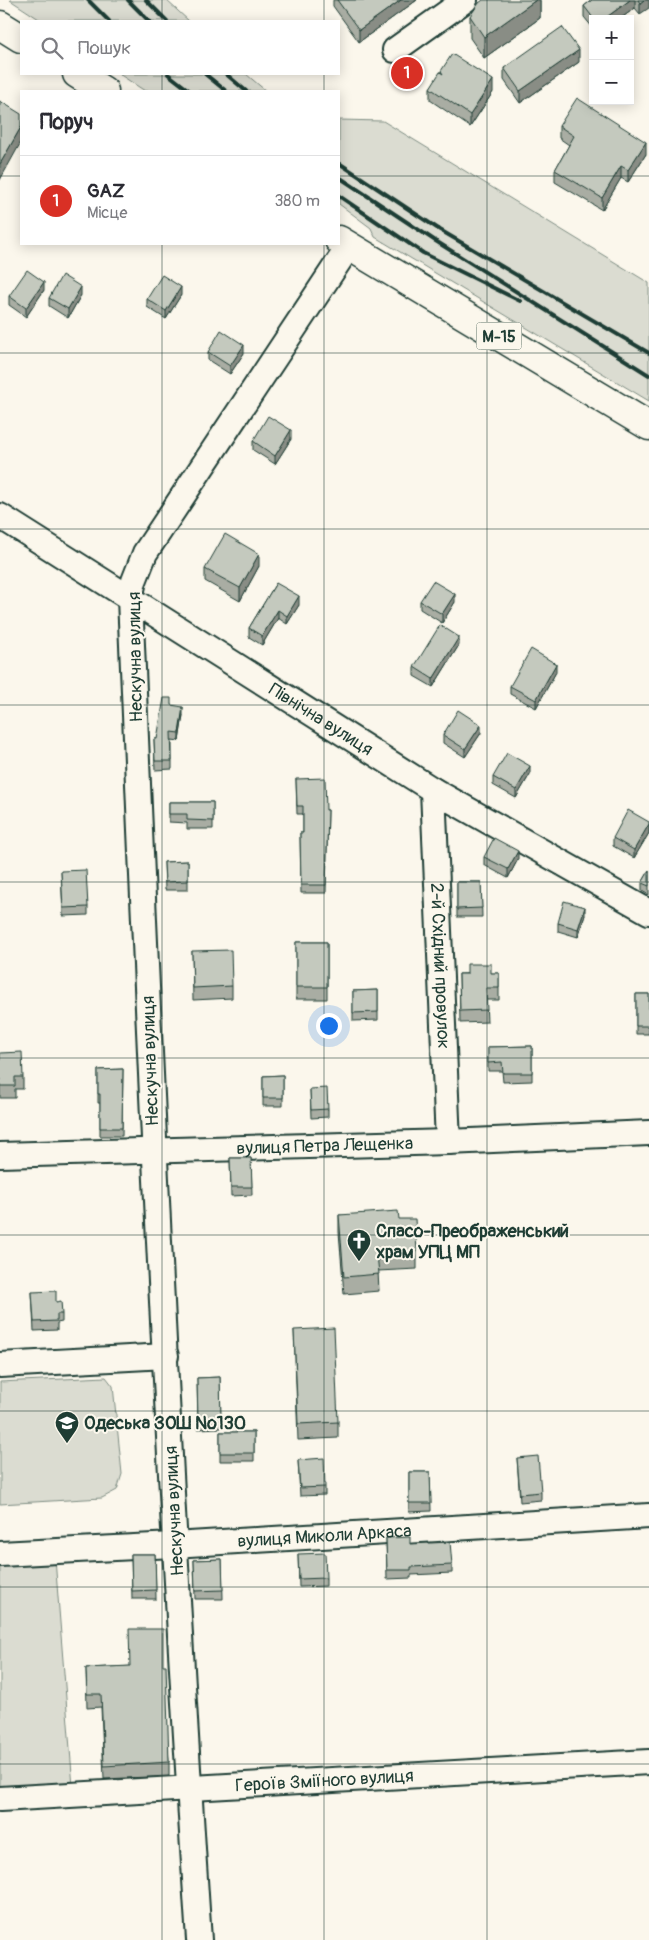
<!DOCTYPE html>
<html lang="uk">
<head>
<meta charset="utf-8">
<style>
	:root { --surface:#fff; --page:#f7f7f7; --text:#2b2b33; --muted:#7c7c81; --line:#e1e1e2; --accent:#d93025 }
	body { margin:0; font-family:Pangolin,sans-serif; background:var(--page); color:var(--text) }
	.controls { position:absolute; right:15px; top:15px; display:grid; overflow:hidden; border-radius:0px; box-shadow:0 2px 12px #0003 }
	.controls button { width:45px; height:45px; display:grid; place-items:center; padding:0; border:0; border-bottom:1px solid var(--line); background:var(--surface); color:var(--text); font:25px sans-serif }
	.you { position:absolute; left:328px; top:1025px; width:18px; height:18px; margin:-12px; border:4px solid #fff; border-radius:50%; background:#1a73e8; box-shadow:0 0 0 8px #1a73e833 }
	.badge { display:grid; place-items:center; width:32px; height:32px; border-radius:50%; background:var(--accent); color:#fff; font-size:16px; font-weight:700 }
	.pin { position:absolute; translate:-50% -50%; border:2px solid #fff; box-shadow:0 1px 5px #0006 }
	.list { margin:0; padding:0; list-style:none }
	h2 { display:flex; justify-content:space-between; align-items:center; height:65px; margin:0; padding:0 20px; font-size:21px }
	h2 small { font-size:16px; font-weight:400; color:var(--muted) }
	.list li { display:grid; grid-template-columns:32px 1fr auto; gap:15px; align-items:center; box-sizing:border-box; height:90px; padding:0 20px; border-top:1px solid var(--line) }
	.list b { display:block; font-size:19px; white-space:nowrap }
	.list p { margin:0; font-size:16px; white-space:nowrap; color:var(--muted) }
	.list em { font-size:16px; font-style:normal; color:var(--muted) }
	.icon { flex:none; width:28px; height:28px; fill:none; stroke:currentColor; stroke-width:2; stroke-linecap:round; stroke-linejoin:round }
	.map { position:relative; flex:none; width:649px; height:1940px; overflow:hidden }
	.search { position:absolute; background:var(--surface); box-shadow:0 2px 12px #0003; left:20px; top:20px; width:320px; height:55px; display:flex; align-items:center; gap:12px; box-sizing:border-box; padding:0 18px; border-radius:0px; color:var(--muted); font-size:19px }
	.panel { position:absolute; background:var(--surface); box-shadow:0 2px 12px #0003; left:20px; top:90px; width:320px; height:155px; border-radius:0px }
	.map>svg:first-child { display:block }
	.green { fill:#dbdcd1; stroke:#7d8c82 }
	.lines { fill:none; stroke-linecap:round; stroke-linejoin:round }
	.minor-casing { stroke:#1f3d34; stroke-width:28 }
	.major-casing { stroke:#1f3d34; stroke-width:31 }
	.minor { stroke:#fbf7ec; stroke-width:24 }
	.major { stroke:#fbf7ec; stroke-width:28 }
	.rail { stroke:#1f3d34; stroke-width:4 }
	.wall { fill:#a9ada3; stroke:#1f3d34 }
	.shaded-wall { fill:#898d85; stroke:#1f3d34 }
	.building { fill:#c4c9be; stroke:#1f3d34 }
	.grid { fill:none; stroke:#1f3d34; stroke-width:1; stroke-opacity:0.55 }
	.labels { text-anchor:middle; stroke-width:4; stroke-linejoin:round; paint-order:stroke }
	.shield { fill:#fbf7ec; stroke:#61756b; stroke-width:1 }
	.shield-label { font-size:16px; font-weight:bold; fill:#1f3d34 }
	.street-label { font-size:18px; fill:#1f3d34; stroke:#fbf7ec }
	.poi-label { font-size:18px; font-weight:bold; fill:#1f3d34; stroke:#fbf7ec; text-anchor:start }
</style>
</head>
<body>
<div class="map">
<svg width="649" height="1940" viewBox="0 0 649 1940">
	<rect width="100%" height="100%" fill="#fbf7ec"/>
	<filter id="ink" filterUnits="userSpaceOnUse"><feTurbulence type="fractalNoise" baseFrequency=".02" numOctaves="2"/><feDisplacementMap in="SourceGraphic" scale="10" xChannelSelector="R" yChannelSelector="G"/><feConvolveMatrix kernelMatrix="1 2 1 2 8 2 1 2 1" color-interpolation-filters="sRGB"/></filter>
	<g filter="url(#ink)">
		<!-- green -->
		<path class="green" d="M 10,0 L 166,0 L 189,21 L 42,21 Z
			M 119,74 L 246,74 L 266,91 L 145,91 Z
			M 339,120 L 383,121 L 649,283 L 649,401 L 375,237 L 371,228 L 339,204 Z
			M 106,1377 L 113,1386 L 122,1474 L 117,1490 L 102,1498 L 0,1504 L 0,1382 Z
			M 55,1559 L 73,1787 L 0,1790 L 0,1562 Z"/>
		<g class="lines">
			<defs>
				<g id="minor">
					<path d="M 395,50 L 465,0"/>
					<path id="s1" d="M 0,516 L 433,790 L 649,912"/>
					<path id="s2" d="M 433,790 L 448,1142"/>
					<path id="s3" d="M 0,1155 L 448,1142 L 649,1133"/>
					<path d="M 0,1365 L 166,1356"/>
					<path id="s4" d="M 0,1554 L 173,1545 L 649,1516"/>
					<path id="s5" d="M 0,1799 L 649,1762"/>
					<path d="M 199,1940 C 169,1493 149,1046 130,598 L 134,581 L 145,553 L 349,246"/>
				</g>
				<path id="major" d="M 0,25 L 21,38
					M 77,74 L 104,91
					M 339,240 L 649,426"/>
			</defs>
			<!-- minor casing -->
			<use href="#minor" class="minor-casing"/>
			<!-- major casing -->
			<use href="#major" class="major-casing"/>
			<!-- minor -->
			<use href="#minor" class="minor"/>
			<!-- major -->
			<use href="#major" class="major"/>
			<!-- rail -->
			<path class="rail" d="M 88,0 L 109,21
				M 128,0 L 149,21
				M 146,0 L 167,21
				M 168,74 L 190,91
				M 205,74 L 226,91
				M 226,74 L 246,91
				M 339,163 L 440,230 L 649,353
				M 339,177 L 434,240 L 649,375
				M 339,196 L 423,253 L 520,301"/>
		</g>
		<!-- wall -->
		<path class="wall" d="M 333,0 L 417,0 L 359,42 L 333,6 Z
			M 540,0 L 540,18 L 484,58 L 470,38 L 470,16 Z
			M 592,0 L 649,0 L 640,14 L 635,8 L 620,19 L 593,19 L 593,28 L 584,17 L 584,6 Z
			M 579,62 L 520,103 L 504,80 L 504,68 Z
			M 441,71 L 493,92 L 470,127 L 430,100 L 430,88 L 441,73 Z
			M 559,126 L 646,154 L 628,182 L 621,178 L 602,210 L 555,182 L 555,170 L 569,145 L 559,138 Z
			M 44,290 L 26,317 L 9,305 L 9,296 Z
			M 81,295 L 68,318 L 49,306 L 49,298 Z
			M 181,295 L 166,319 L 147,307 L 147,299 Z
			M 208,352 L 244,353 L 230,374 L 208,360 Z
			M 291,439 L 275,464 L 253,450 L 253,441 Z
			M 259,566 L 240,601 L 205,581 L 205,569 Z
			M 276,583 L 299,605 L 287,624 L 278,618 L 262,645 L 249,637 L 249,628 Z
			M 420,601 L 455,602 L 442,623 L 420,609 Z
			M 459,645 L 433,687 L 414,676 L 414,667 Z
			M 556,672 L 536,708 L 510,694 L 510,686 Z
			M 171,705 L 183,715 L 179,741 L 172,740 L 172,769 L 155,770 L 154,739 L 157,739 Z
			M 481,733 L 465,757 L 443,743 L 443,735 Z
			M 530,774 L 516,798 L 493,785 L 493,777 Z
			M 296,779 L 326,810 L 328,810 L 326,893 L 301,893 L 300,833 L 303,833 L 303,814 L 297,814 Z
			M 169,802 L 213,802 L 213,829 L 187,829 L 187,823 L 169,822 Z
			M 649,822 L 649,833 L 634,858 L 613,846 L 613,838 Z
			M 484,857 L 518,859 L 508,878 L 484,865 Z
			M 188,861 L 188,890 L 165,890 L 164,862 Z
			M 61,871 L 88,907 L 88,915 L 63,916 Z
			M 649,871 L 649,895 L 642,891 L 642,883 Z
			M 457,882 L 481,882 L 482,917 L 457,917 Z
			M 585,915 L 578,937 L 558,931 L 558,923 Z
			M 296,942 L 327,942 L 327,999 L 296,999 Z
			M 192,951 L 232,986 L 232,998 L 193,1000 Z
			M 499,973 L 499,1000 L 486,1000 L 487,1022 L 460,1023 L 459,974 Z
			M 378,990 L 378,1020 L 353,1021 L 353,991 Z
			M 636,994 L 649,994 L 649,1034 L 636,1034 Z
			M 532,1046 L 532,1081 L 503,1082 L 502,1071 L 488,1071 L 488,1047 Z
			M 0,1053 L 23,1077 L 23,1089 L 15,1089 L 15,1098 L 0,1098 Z
			M 123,1069 L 122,1136 L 100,1136 L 100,1103 L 98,1103 L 98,1070 Z
			M 283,1075 L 283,1106 L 263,1106 L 263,1076 Z
			M 310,1089 L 328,1109 L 328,1117 L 311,1118 Z
			M 230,1158 L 251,1158 L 252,1195 L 231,1196 Z
			M 339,1215 L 399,1219 L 417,1252 L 417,1269 L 378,1271 L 379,1291 L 344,1294 L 339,1232 Z
			M 32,1292 L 62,1314 L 62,1322 L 57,1323 L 57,1330 L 34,1331 Z
			M 294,1330 L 338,1422 L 338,1438 L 298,1440 Z
			M 220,1377 L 221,1428 L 198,1429 L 197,1378 Z
			M 220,1432 L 254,1432 L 254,1461 L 220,1461 Z
			M 517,1458 L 541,1492 L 541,1500 L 520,1502 Z
			M 298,1460 L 325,1487 L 325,1495 L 300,1496 Z
			M 409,1472 L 430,1472 L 431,1511 L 409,1512 Z
			M 386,1538 L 410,1544 L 452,1565 L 452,1573 L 411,1575 L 411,1578 L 387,1579 Z
			M 131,1554 L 155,1554 L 156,1599 L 132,1599 Z
			M 298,1554 L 326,1578 L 326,1586 L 299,1587 Z
			M 222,1559 L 223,1599 L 195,1599 L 194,1560 Z
			M 163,1665 L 169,1762 L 169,1776 L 104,1779 L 101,1707 L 87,1708 L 86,1668 Z"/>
		<!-- shaded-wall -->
		<path class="shaded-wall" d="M 401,0 L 417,0 L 359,42 L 359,30 Z
			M 536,0 L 540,0 L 540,18 L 484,58 L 484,37 Z
			M 630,0 L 635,0 L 635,8 L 620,19 L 604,19 Z
			M 644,0 L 649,0 L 649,8 L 640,14 L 640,3 Z
			M 579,50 L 579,62 L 520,103 L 520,91 Z
			M 493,80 L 493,92 L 470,127 L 470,115 Z
			M 21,127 L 21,142 L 0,180 L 0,164 Z
			M 646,142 L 646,154 L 628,182 L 628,170 Z
			M 621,166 L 621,178 L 602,210 L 602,198 Z
			M 44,282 L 44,290 L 26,317 L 26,308 Z
			M 81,287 L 81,295 L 68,318 L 68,309 Z
			M 181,287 L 181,295 L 166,319 L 166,311 Z
			M 244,345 L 244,353 L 230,374 L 230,366 Z
			M 291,430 L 291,439 L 275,464 L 275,456 Z
			M 259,554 L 259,566 L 240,601 L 240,588 Z
			M 455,594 L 455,602 L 442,623 L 442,614 Z
			M 299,596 L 299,605 L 287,624 L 287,616 Z
			M 278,610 L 278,618 L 262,645 L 262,636 Z
			M 459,637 L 459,645 L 433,687 L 433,679 Z
			M 556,664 L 556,672 L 536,708 L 536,700 Z
			M 183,707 L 183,715 L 179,741 L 179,733 Z
			M 481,725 L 481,733 L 465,757 L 465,749 Z
			M 530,766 L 530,774 L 516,798 L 516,790 Z
			M 649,824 L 649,833 L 634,858 L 634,850 Z
			M 518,851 L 518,859 L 508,878 L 508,869 Z
			M 585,907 L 585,915 L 578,937 L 578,929 Z"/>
		<!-- building -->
		<path class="building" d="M 337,0 L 401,0 L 359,30 Z
			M 483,0 L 536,0 L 484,37 L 470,16 L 479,3 Z
			M 592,0 L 630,0 L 604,19 L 594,19 L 584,6 Z
			M 638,0 L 644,0 L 640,3 Z
			M 562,27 L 579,50 L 520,91 L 504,68 Z
			M 452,54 L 493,80 L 470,115 L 430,88 L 440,72 L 443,74 L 441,71 Z
			M 577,98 L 646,142 L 628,170 L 621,166 L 602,198 L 555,170 L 574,136 L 559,126 Z
			M 0,101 L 21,114 L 21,127 L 0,164 Z
			M 27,270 L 44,282 L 26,308 L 9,296 Z
			M 62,275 L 81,287 L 68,309 L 49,298 Z
			M 162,275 L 181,287 L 166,311 L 147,299 Z
			M 221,330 L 244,345 L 230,366 L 208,352 Z
			M 268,416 L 291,430 L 275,456 L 253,441 Z
			M 225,534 L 259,554 L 240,588 L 205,569 Z
			M 433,581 L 455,594 L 442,614 L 420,601 Z
			M 276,583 L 299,596 L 287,616 L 278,610 L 262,636 L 249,628 Z
			M 440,625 L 459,637 L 433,679 L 414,667 Z
			M 531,649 L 556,664 L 536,700 L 510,686 Z
			M 164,698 L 171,698 L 171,705 L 183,707 L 179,733 L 171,732 L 172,761 L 155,761 L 154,739 L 157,739 Z
			M 458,710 L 481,725 L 465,749 L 443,735 Z
			M 507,753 L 530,766 L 516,790 L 493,777 Z
			M 325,778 L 326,810 L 328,810 L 326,885 L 301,885 L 300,833 L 303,833 L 303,806 L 297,806 L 296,779 Z
			M 169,802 L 213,802 L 213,821 L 187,820 L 187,814 L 169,814 Z
			M 628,810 L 649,822 L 649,824 L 634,850 L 613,838 Z
			M 494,838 L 518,851 L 508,869 L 484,857 Z
			M 188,861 L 188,881 L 165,882 L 164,862 Z
			M 86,870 L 88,907 L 63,908 L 61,871 Z
			M 649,871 L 649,886 L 642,883 Z
			M 457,882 L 481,882 L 482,908 L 457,909 Z
			M 564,901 L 585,907 L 578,929 L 558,923 Z
			M 296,942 L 327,942 L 327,987 L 296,987 Z
			M 231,950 L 232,986 L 193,988 L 192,951 Z
			M 467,964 L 491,964 L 491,973 L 499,973 L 499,988 L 486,988 L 487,1010 L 460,1011 L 459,974 L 467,974 Z
			M 378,990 L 378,1012 L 353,1013 L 353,991 Z
			M 636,994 L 649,994 L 649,1026 L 636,1026 Z
			M 532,1046 L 532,1073 L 503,1073 L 502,1062 L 488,1063 L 488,1047 Z
			M 22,1052 L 23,1077 L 15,1077 L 15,1086 L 0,1086 L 0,1053 Z
			M 123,1069 L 122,1128 L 100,1128 L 100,1094 L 98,1094 L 98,1070 Z
			M 283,1075 L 283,1098 L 263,1098 L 263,1076 Z
			M 327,1088 L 328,1109 L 311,1110 L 310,1089 Z
			M 230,1158 L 251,1158 L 252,1187 L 231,1187 Z
			M 398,1211 L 399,1219 L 415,1219 L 417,1252 L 377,1254 L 379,1274 L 344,1277 L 339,1215 Z
			M 56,1291 L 56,1302 L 61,1301 L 62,1314 L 57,1314 L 57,1321 L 34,1322 L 32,1292 Z
			M 334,1328 L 338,1422 L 298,1424 L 294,1330 Z
			M 220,1377 L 221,1420 L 198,1421 L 197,1378 Z
			M 220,1432 L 254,1432 L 254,1453 L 220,1453 Z
			M 538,1456 L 541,1492 L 520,1494 L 517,1458 Z
			M 324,1458 L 325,1487 L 300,1488 L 298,1460 Z
			M 409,1472 L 430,1472 L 431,1503 L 409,1503 Z
			M 410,1537 L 410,1544 L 450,1542 L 452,1565 L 411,1567 L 411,1570 L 387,1570 L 386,1538 Z
			M 325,1553 L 326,1578 L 299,1579 L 298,1554 Z
			M 131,1554 L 155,1554 L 156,1590 L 132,1591 Z
			M 222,1559 L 223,1590 L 195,1591 L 194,1560 Z
			M 129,1629 L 163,1629 L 163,1665 L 166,1665 L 169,1762 L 104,1766 L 101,1694 L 87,1694 L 86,1668 L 130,1666 Z"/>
	</g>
	<!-- grid -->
	<path class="grid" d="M 162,0 L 162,21M 324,0 L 324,21M 487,0 L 487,1940M 162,74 L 162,91M 324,74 L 324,91M 0,176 L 21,176M 339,176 L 649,176M 162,244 L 162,1940M 324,244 L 324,1940M 0,353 L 649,353M 0,529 L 649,529M 0,705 L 649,705M 0,882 L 649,882M 0,1058 L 649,1058M 0,1235 L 649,1235M 0,1411 L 649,1411M 0,1587 L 649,1587M 0,1764 L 649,1764"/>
	<!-- icons -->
	<defs>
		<symbol id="church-pin" viewBox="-11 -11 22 30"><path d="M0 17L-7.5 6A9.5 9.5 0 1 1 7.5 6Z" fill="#1f3d34" stroke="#fbf7ec"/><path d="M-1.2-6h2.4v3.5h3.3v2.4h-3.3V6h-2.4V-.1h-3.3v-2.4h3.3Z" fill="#fff"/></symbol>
		<symbol id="school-pin" viewBox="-11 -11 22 30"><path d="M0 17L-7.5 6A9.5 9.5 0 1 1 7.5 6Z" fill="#1f3d34" stroke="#fbf7ec"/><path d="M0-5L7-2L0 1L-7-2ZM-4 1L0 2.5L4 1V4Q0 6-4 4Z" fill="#fff"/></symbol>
	</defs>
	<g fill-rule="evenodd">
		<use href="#church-pin" x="345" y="1227" width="28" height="38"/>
		<use href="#school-pin" x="53" y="1409" width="28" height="38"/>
	</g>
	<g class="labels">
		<!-- shield labels -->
		<rect class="shield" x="476.5" y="322.5" width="45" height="27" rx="4"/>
		<g class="shield-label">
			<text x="499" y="342">М-15</text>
		</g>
		<!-- street labels -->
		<g class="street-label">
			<text transform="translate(135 657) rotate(-91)" y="6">Нескучна вулиця</text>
			<text dy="6" stroke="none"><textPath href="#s1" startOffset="380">Північна вулиця</textPath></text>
			<text dy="6" stroke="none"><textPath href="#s2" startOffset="176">2-й Східний провулок</textPath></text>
			<text transform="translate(150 1061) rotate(-92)" y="6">Нескучна вулиця</text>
			<text dy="6" stroke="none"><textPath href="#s3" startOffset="325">вулиця Петра Лещенка</textPath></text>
			<text transform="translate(174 1511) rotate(-93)" y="6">Нескучна вулиця</text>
			<text dy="6" stroke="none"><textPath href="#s4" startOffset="325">вулиця Миколи Аркаса</textPath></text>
			<text dy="6" stroke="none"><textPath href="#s5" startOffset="325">Героїв Зміїного вулиця</textPath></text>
		</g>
		<!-- poi labels -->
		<g class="poi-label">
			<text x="376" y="1237">Спасо-Преображенський<tspan x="376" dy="21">храм УПЦ МП</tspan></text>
			<text x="84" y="1429">Одеська ЗОШ №130</text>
		</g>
	</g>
</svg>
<div class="controls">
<button>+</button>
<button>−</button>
</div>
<div class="you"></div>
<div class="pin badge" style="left:407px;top:73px">1</div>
<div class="search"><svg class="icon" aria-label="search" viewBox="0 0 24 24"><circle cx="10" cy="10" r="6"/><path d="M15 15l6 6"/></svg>Пошук</div>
<section class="panel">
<h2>Поруч<small></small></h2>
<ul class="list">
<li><span class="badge">1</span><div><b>GAZ</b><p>Місце</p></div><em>380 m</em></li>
</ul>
</section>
</div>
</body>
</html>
